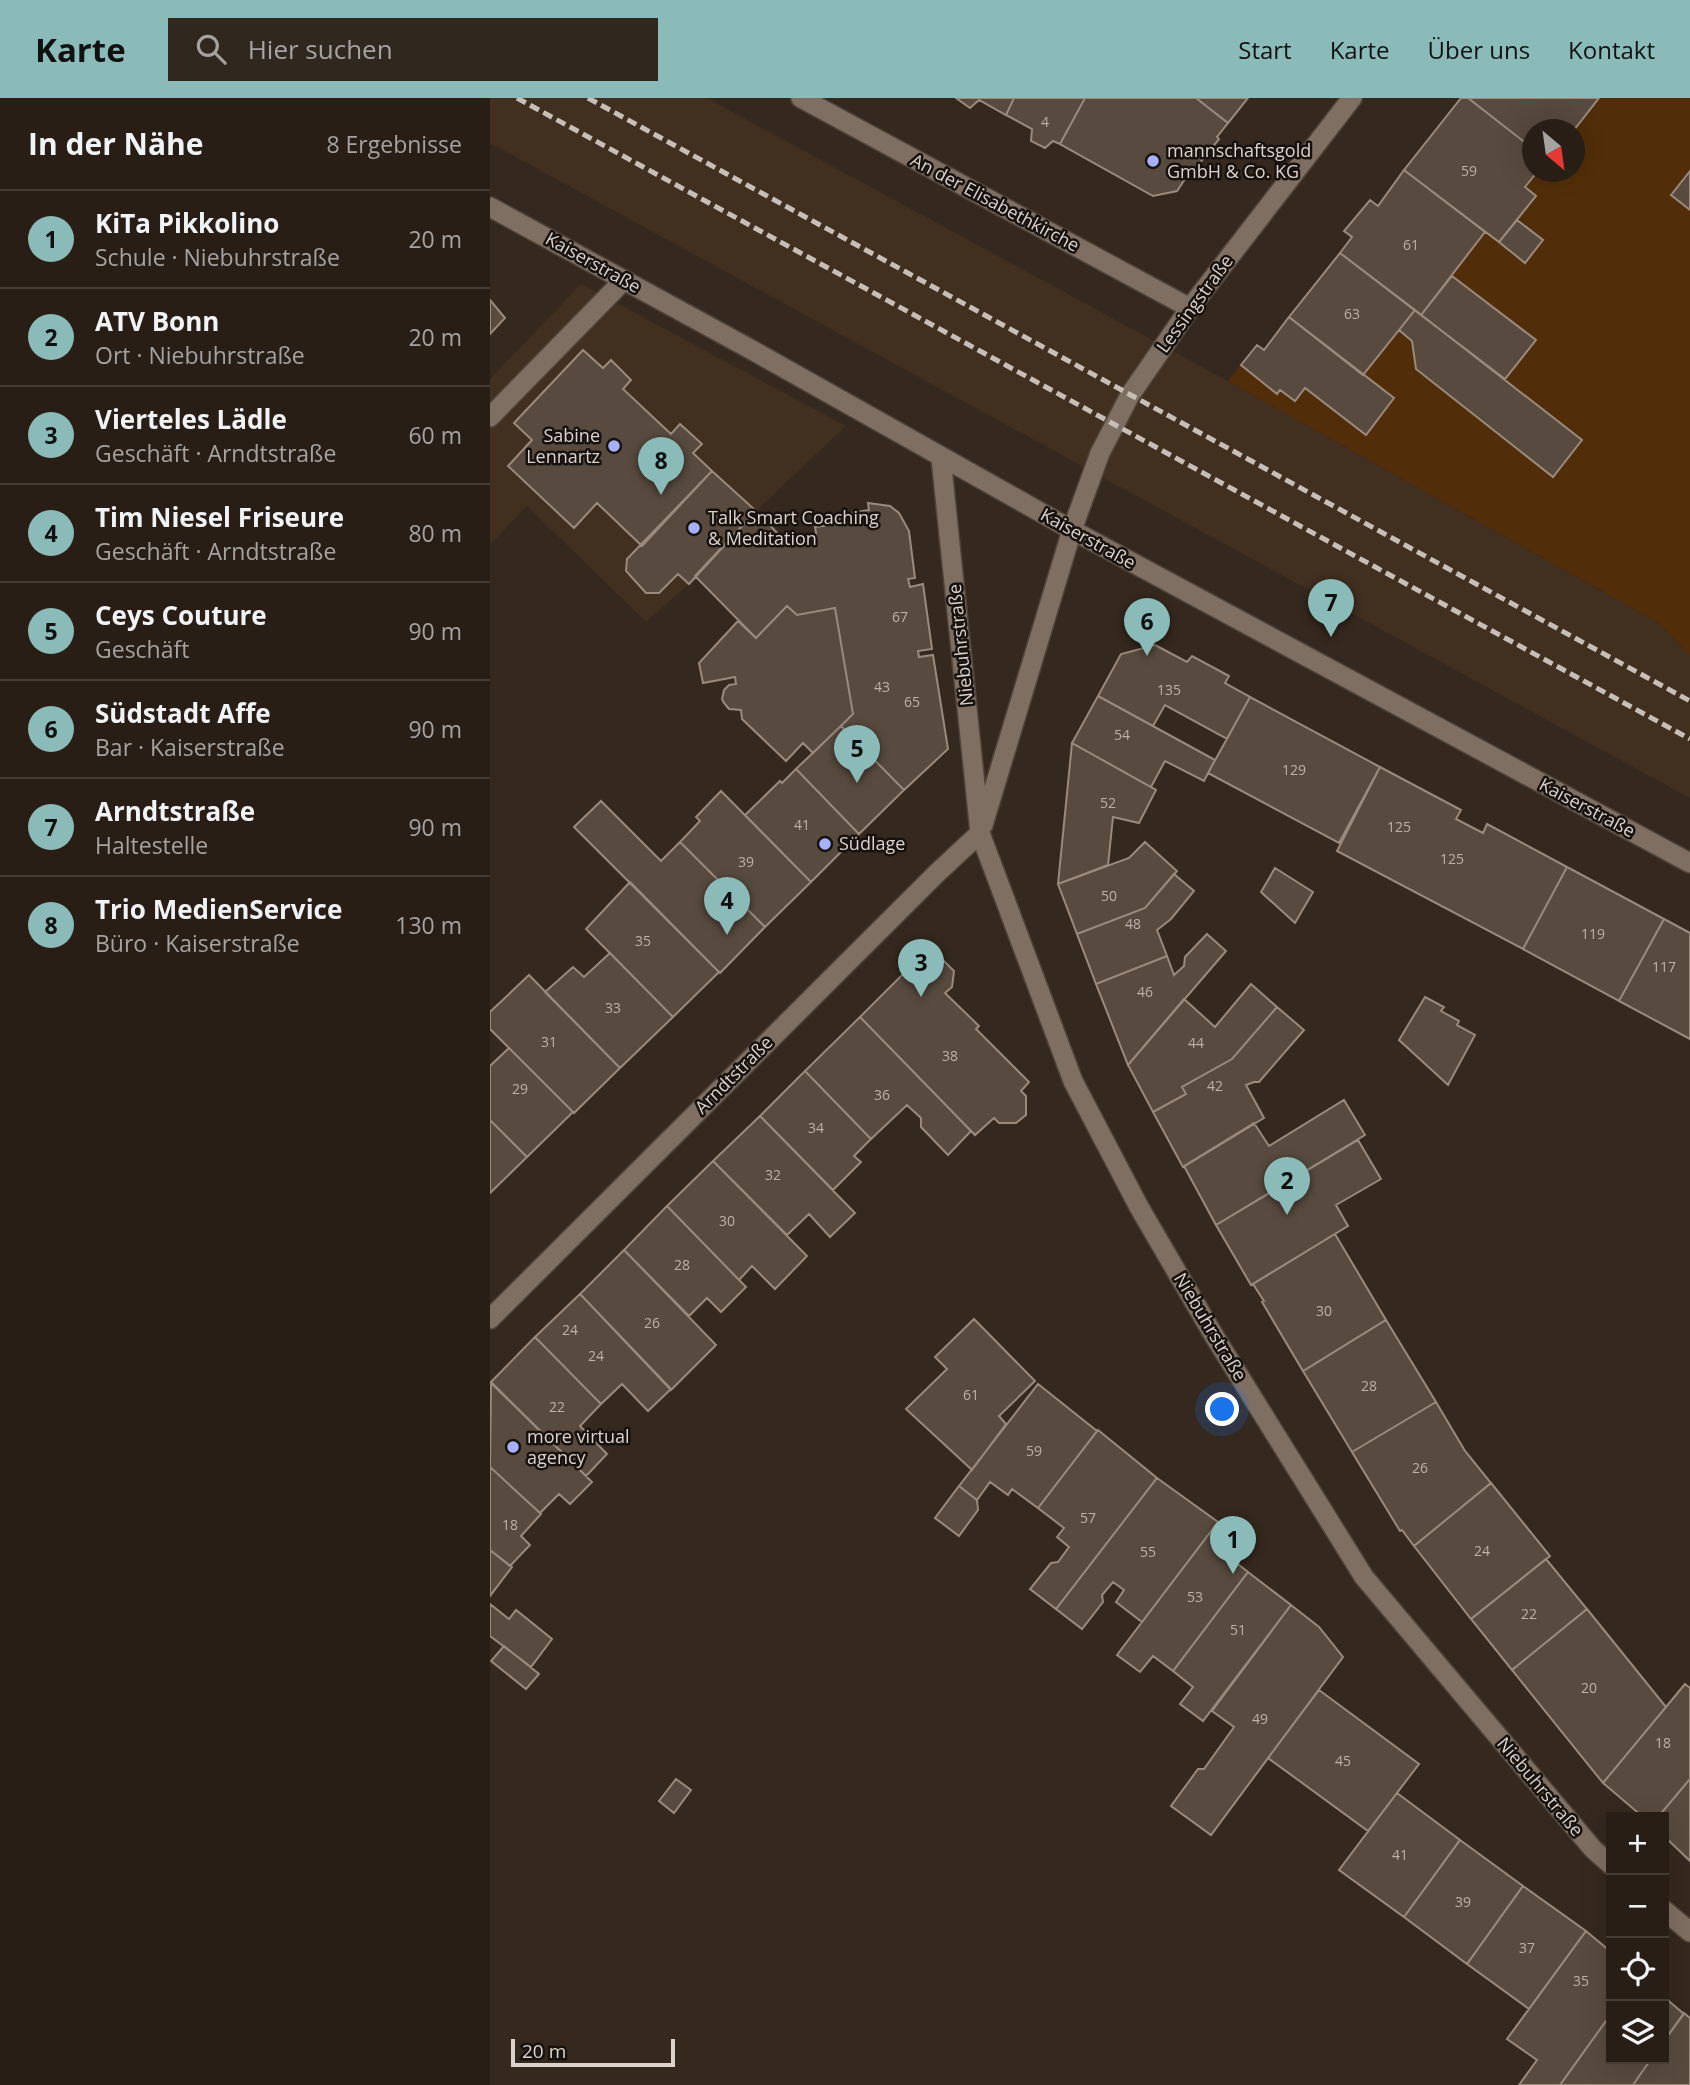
<!DOCTYPE html>
<html lang="de">
<head>
<meta charset="utf-8">
<style>
	:root { --surface:#281e16; --page:#30271f; --text:#f1f3f6; --muted:#a5a2a1; --line:#443c35; --accent:#8bbbb9 }
	body { margin:0; font-family:"Open Sans",sans-serif; background:var(--page); color:var(--text) }
	.controls { position:absolute; right:21px; bottom:21px; display:grid; overflow:hidden; border-radius:0px; box-shadow:0 7px 28px #0002 }
	.controls button { width:63px; height:63px; display:grid; place-items:center; padding:0; border:0; border-bottom:2px solid var(--line); background:var(--surface); color:var(--text); font:35px sans-serif }
	.compass { position:absolute; left:1032px; top:21px; width:63px; height:63px; border-radius:50%; background:var(--surface); box-shadow:0 7px 28px #0002; rotate:151deg }
	.scale { position:absolute; left:21px; bottom:18px; width:164px; box-sizing:border-box; padding-left:7px; border:4px solid #dcd3cd; border-top:0; font-size:19px; line-height:24px; white-space:nowrap; color:#dcd3cd; -webkit-text-stroke:5px #18120e; paint-order:stroke }
	.you { position:absolute; left:733px; top:1312px; width:24px; height:24px; margin:-18px; border:5px solid #fff; border-radius:50%; background:#1a73e8; box-shadow:0 0 0 10px #1a73e833 }
	.badge { display:grid; place-items:center; width:46px; height:46px; border-radius:50%; background:var(--accent); color:#111; font-size:23px; font-weight:700 }
	.pin { position:absolute; translate:-50% -58px; filter:drop-shadow(0 2px 4px #0008) }
	.pin::after { content:''; position:absolute; top:37px; width:24px; height:21px; background:inherit; clip-path:polygon(0 0,100% 0,50% 100%) }
	.list { margin:0; padding:0; list-style:none }
	h2 { display:flex; justify-content:space-between; align-items:center; height:91px; margin:0; padding:0 28px; font-size:30px }
	h2 small { font-size:23px; font-weight:400; color:var(--muted) }
	.list li { display:grid; grid-template-columns:46px 1fr auto; gap:21px; align-items:center; box-sizing:border-box; height:98px; padding:0 28px; border-top:2px solid var(--line) }
	.list b { display:block; font-size:26px; white-space:nowrap }
	.list p { margin:0; font-size:23px; white-space:nowrap; color:var(--muted) }
	.list em { font-size:23px; font-style:normal; color:var(--muted) }
	.icon { flex:none; width:38px; height:38px; fill:none; stroke:currentColor; stroke-width:2; stroke-linecap:round; stroke-linejoin:round }
	.map { position:relative; flex:none; width:1200px; height:1987px; overflow:hidden }
	header { display:flex; align-items:center; gap:42px; box-sizing:border-box; height:98px; padding:0 35px; background:var(--accent); color:#111 }
	header strong { font-size:33px }
	nav { display:flex; gap:38px; margin-inline-start:auto; font-size:24px }
	.search { width:490px; height:63px; background:var(--page); display:flex; align-items:center; gap:18px; box-sizing:border-box; padding:0 24px; border-radius:0px; color:var(--muted); font-size:26px }
	main { display:flex }
	aside { flex:1; background:var(--surface) }
	.map>svg:first-child { display:block }
	.built { fill:#412f20 }
	.green { fill:#512d09 }
	.building { fill:#584a3e; stroke:#9a8a7d; stroke-width:2 }
	.lines { fill:none; stroke-linecap:round; stroke-linejoin:round }
	.service-casing { stroke:#4e433a; stroke-width:22 }
	.minor-casing { stroke:#4e433a; stroke-width:22 }
	.service { stroke:#7e6f62; stroke-width:19 }
	.minor { stroke:#7e6f62; stroke-width:19 }
	.rail { stroke:#c7beb7; stroke-width:5; stroke-dasharray:10 5; stroke-linecap:butt }
	.poi-dot { fill:#a5b1fc; stroke:#18120e; stroke-width:2.5 }
	.labels { text-anchor:middle; stroke-width:5; stroke-linejoin:round; paint-order:stroke }
	.number-label { font-size:14px; fill:#bbb1a9 }
	.poi-label { font-size:18px; fill:#dcd3cd; stroke:#18120e; text-anchor:start }
	.street-label { font-size:18px; fill:#dcd3cd; stroke:#18120e }
</style>
</head>
<body>
<header>
<strong>Karte</strong>
<div class="search"><svg class="icon" aria-label="search" viewBox="0 0 24 24"><circle cx="10" cy="10" r="6"/><path d="M15 15l6 6"/></svg>Hier suchen</div>
<nav><a>Start</a><a>Karte</a><a>Über uns</a><a>Kontakt</a></nav>
</header>
<main>
<aside>
<h2>In der Nähe<small>8 Ergebnisse</small></h2>
<ul class="list">
<li><span class="badge">1</span><div><b>KiTa Pikkolino</b><p>Schule · Niebuhrstraße</p></div><em>20 m</em></li>
<li><span class="badge">2</span><div><b>ATV Bonn</b><p>Ort · Niebuhrstraße</p></div><em>20 m</em></li>
<li><span class="badge">3</span><div><b>Vierteles Lädle</b><p>Geschäft · Arndtstraße</p></div><em>60 m</em></li>
<li><span class="badge">4</span><div><b>Tim Niesel Friseure</b><p>Geschäft · Arndtstraße</p></div><em>80 m</em></li>
<li><span class="badge">5</span><div><b>Ceys Couture</b><p>Geschäft</p></div><em>90 m</em></li>
<li><span class="badge">6</span><div><b>Südstadt Affe</b><p>Bar · Kaiserstraße</p></div><em>90 m</em></li>
<li><span class="badge">7</span><div><b>Arndtstraße</b><p>Haltestelle</p></div><em>90 m</em></li>
<li><span class="badge">8</span><div><b>Trio MedienService</b><p>Büro · Kaiserstraße</p></div><em>130 m</em></li>
</ul>
</aside>
<div class="map">
<svg width="1200" height="1987" viewBox="0 0 1200 1987">
	<rect width="100%" height="100%" fill="#35281e"/>
	<!-- built -->
	<path class="built" d="M 0,0 L 217,0 L 738,283 L 1160,520 L 1170,526 L 1200,558 L 1200,700 L 0,45 Z
		M 91,186 L 356,328 L 266,413 L 199,486 L 156,524 L 37,408 L 0,447 L 0,281 Z"/>
	<!-- green -->
	<path class="green" d="M 1109,0 L 1200,0 L 1200,558 L 1170,526 L 1160,520 L 738,283 L 751,267 L 787,295 L 790,292 L 804,303 L 815,290 L 855,321 L 873,277 L 909,232 L 922,243 L 926,271 L 1063,379 L 1092,342 L 1015,281 L 1046,242 L 962,178 L 995,134 L 1035,164 L 1052,142 L 1027,122 L 1046,98 L 1035,89 L 1047,74 L 1084,74 L 1084,31 Z"/>
	<!-- building -->
	<path class="building" d="M 466,0 L 524,0 L 516,17 L 489,2 L 480,10 Z
		M 524,0 L 595,0 L 570,46 L 563,43 L 555,50 L 541,43 L 542,31 L 516,17 Z
		M 595,0 L 706,0 L 738,25 L 727,39 L 729,41 L 705,71 L 703,69 L 687,93 L 663,98 L 570,46 Z
		M 706,0 L 758,0 L 738,25 Z
		M 971,0 L 978,0 L 1042,50 L 1042,74 L 1047,74 L 1035,89 L 1046,98 L 1009,144 L 914,72 Z
		M 978,0 L 1109,0 L 1084,32 L 1042,32 L 1042,50 Z
		M 914,72 L 995,134 L 931,217 L 850,155 L 862,139 L 854,133 L 880,102 L 888,108 Z
		M 1200,73 L 1200,112 L 1181,97 Z
		M 1027,122 L 1053,142 L 1035,165 L 1009,144 Z
		M 850,155 L 925,212 L 873,277 L 799,219 Z
		M 962,178 L 1046,242 L 1015,281 L 931,217 Z
		M 0,202 L 15,220 L 0,236 Z
		M 925,212 L 1092,342 L 1063,379 L 926,271 L 922,243 L 909,232 Z
		M 799,219 L 904,300 L 876,337 L 815,290 L 805,303 L 790,292 L 787,296 L 751,267 L 767,247 L 774,252 Z
		M 93,252 L 113,270 L 121,262 L 141,282 L 133,291 L 181,336 L 190,326 L 212,346 L 203,355 L 222,373 L 152,448 L 107,405 L 84,430 L 18,368 L 42,342 L 24,325 Z
		M 222,373 L 266,413 L 199,486 L 188,476 L 169,495 L 156,495 L 136,473 L 137,461 Z
		M 378,405 L 400,408 L 409,415 L 419,433 L 425,480 L 418,481 L 420,489 L 433,486 L 442,551 L 428,553 L 429,559 L 443,557 L 458,651 L 414,692 L 351,628 L 363,616 L 345,510 L 307,517 L 297,508 L 266,540 L 205,478 L 266,413 L 297,445 L 327,441 L 325,429 L 349,426 L 348,417 L 379,412 Z
		M 297,508 L 307,517 L 345,510 L 363,616 L 323,655 L 313,645 L 296,663 L 252,621 L 251,612 L 239,611 L 234,605 L 232,601 L 234,592 L 239,587 L 246,586 L 245,579 L 213,585 L 209,565 L 248,523 L 266,540 Z
		M 665,547 L 697,564 L 702,558 L 739,578 L 735,585 L 760,599 L 737,641 L 675,607 L 663,628 L 608,598 L 631,556 Z
		M 608,598 L 725,662 L 714,683 L 675,663 L 661,689 L 582,645 Z
		M 760,599 L 890,669 L 849,745 L 718,675 Z
		M 351,628 L 414,692 L 369,736 L 306,671 Z
		M 582,645 L 666,692 L 649,725 L 623,719 L 618,767 L 568,786 Z
		M 890,669 L 971,712 L 966,721 L 993,735 L 997,726 L 1077,769 L 1033,851 L 847,753 Z
		M 306,671 L 369,736 L 321,784 L 255,717 L 290,683 L 292,685 Z
		M 231,693 L 321,784 L 275,829 L 190,744 L 210,723 L 206,719 Z
		M 111,703 L 171,763 L 190,744 L 275,829 L 230,875 L 84,729 Z
		M 655,744 L 687,773 L 655,810 L 587,836 L 568,786 L 639,760 Z
		M 1077,769 L 1174,821 L 1129,903 L 1033,851 Z
		M 785,770 L 823,794 L 805,825 L 771,794 Z
		M 684,776 L 704,793 L 681,821 L 667,832 L 677,858 L 606,886 L 587,836 L 655,810 Z
		M 140,784 L 229,874 L 183,919 L 96,831 Z
		M 1174,821 L 1200,835 L 1200,941 L 1129,903 Z
		M 717,836 L 736,853 L 638,967 L 606,886 L 677,858 L 684,877 L 694,868 L 695,859 Z
		M 120,855 L 183,919 L 130,970 L 55,894 L 83,869 L 94,879 Z
		M 435,861 L 452,861 L 464,873 L 462,889 L 455,895 L 489,928 L 486,931 L 539,984 L 531,993 L 536,998 L 536,1017 L 526,1025 L 509,1025 L 504,1020 L 485,1037 L 370,919 L 425,864 L 429,867 Z
		M 39,877 L 130,970 L 84,1015 L 0,931 L 0,914 Z
		M 761,886 L 787,909 L 742,961 L 692,989 L 696,996 L 663,1014 L 638,967 L 694,901 L 725,929 Z
		M 935,899 L 954,909 L 951,913 L 969,923 L 967,927 L 985,937 L 958,987 L 909,942 Z
		M 787,909 L 814,932 L 769,984 L 764,984 L 756,987 L 774,1020 L 693,1069 L 663,1014 L 696,996 L 692,989 L 742,961 Z
		M 370,919 L 481,1033 L 458,1057 L 431,1029 L 431,1020 L 417,1007 L 381,1041 L 315,973 Z
		M 19,950 L 83,1014 L 37,1059 L 0,1022 L 0,968 Z
		M 315,973 L 381,1041 L 364,1058 L 371,1064 L 343,1092 L 270,1018 Z
		M 854,1002 L 875,1037 L 726,1127 L 694,1068 L 764,1025 L 779,1048 Z
		M 270,1018 L 365,1115 L 340,1139 L 319,1116 L 297,1137 L 223,1063 Z
		M 0,1022 L 37,1059 L 0,1095 Z
		M 868,1042 L 891,1081 L 846,1107 L 858,1128 L 761,1187 L 726,1127 Z
		M 223,1063 L 317,1158 L 285,1191 L 262,1168 L 249,1182 L 177,1108 Z
		M 177,1108 L 256,1189 L 231,1214 L 217,1200 L 199,1218 L 134,1152 Z
		M 845,1136 L 896,1222 L 813,1273 L 772,1204 L 774,1203 L 763,1186 Z
		M 134,1152 L 226,1247 L 181,1292 L 90,1196 Z
		M 90,1196 L 181,1291 L 158,1313 L 132,1286 L 111,1306 L 45,1239 Z
		M 484,1221 L 545,1283 L 509,1318 L 516,1326 L 482,1372 L 416,1311 L 457,1271 L 445,1259 Z
		M 896,1222 L 946,1304 L 862,1354 L 813,1273 Z
		M 45,1239 L 111,1306 L 90,1328 L 117,1356 L 96,1378 L 1,1284 Z
		M 1,1285 L 102,1384 L 80,1406 L 69,1396 L 50,1415 L 0,1369 Z
		M 548,1286 L 607,1333 L 548,1410 L 522,1391 L 518,1397 L 500,1384 L 487,1402 L 469,1388 Z
		M 946,1304 L 975,1353 L 1001,1385 L 924,1448 L 912,1432 L 910,1433 L 862,1354 Z
		M 608,1332 L 667,1380 L 566,1511 L 540,1491 L 561,1465 L 568,1464 L 579,1449 L 567,1439 L 574,1430 L 548,1410 Z
		M 0,1369 L 51,1416 L 31,1438 L 40,1447 L 20,1468 L 0,1452 Z
		M 667,1380 L 728,1424 L 652,1524 L 626,1504 L 634,1492 L 623,1484 L 612,1497 L 613,1504 L 592,1531 L 566,1511 Z
		M 1001,1385 L 1060,1458 L 981,1521 L 924,1448 Z
		M 469,1388 L 487,1402 L 488,1412 L 469,1438 L 445,1420 Z
		M 728,1424 L 744,1437 L 731,1453 L 758,1474 L 683,1573 L 663,1558 L 650,1574 L 627,1557 Z
		M 0,1452 L 22,1469 L 0,1498 Z
		M 1056,1461 L 1097,1511 L 1022,1572 L 981,1521 Z
		M 758,1474 L 801,1507 L 713,1623 L 690,1606 L 703,1589 L 683,1573 Z
		M 0,1506 L 19,1521 L 26,1512 L 62,1541 L 41,1569 L 0,1538 Z
		M 801,1507 L 829,1529 L 853,1559 L 721,1737 L 681,1708 L 708,1671 L 714,1671 L 744,1629 L 722,1613 Z
		M 1097,1511 L 1176,1609 L 1113,1685 L 1022,1572 Z
		M 14,1548 L 49,1576 L 36,1591 L 1,1563 Z
		M 1195,1586 L 1200,1590 L 1200,1681 L 1168,1719 L 1153,1719 L 1113,1685 Z
		M 829,1592 L 929,1666 L 878,1733 L 778,1660 Z
		M 186,1681 L 201,1692 L 184,1715 L 169,1703 Z
		M 1200,1681 L 1200,1763 L 1174,1738 L 1174,1719 L 1168,1719 Z
		M 907,1695 L 970,1742 L 914,1819 L 849,1772 Z
		M 970,1742 L 1033,1788 L 977,1866 L 914,1819 Z
		M 1033,1788 L 1096,1833 L 1039,1911 L 977,1866 Z
		M 1096,1833 L 1121,1854 L 1121,1916 L 1070,1987 L 1029,1987 L 1047,1962 L 1017,1941 Z
		M 1174,1899 L 1194,1916 L 1174,1943 Z
		M 1194,1915 L 1200,1920 L 1200,1987 L 1143,1987 L 1161,1961 L 1174,1961 L 1174,1943 Z
		M 1121,1916 L 1121,1961 L 1161,1961 L 1143,1987 L 1070,1987 Z"/>
	<g class="lines">
		<defs>
			<path id="service" d="M 0,319 L 134,182"/>
			<path id="minor" d="M 311,0 L 700,210
				M 0,109 L 262,252 L 582,432 L 1200,765
				M 451,360 L 490,735 L 583,983 L 649,1109 L 723,1236 L 874,1479 L 1103,1751 L 1121,1767
				M 493,727 L 582,432 L 610,355 L 640,297 L 700,210 L 862,0
				M 0,1221 L 446,776 L 490,735
				M 1174,1812 L 1200,1834"/>
		</defs>
		<!-- service casing -->
		<use href="#service" class="service-casing"/>
		<!-- minor casing -->
		<use href="#minor" class="minor-casing"/>
		<!-- service -->
		<use href="#service" class="service"/>
		<!-- minor -->
		<use href="#minor" class="minor"/>
		<!-- rail -->
		<path class="rail" d="M 27,0 L 1200,641
			M 98,0 L 1200,603"/>
	</g>
	<!-- markers -->
	<g class="poi-dot">
		<circle cx="663" cy="63" r="7"/>
		<circle cx="124" cy="348" r="7"/>
		<circle cx="204" cy="430" r="7"/>
		<circle cx="335" cy="746" r="7"/>
		<circle cx="23" cy="1349" r="7"/>
	</g>
	<g class="labels">
		<!-- number labels -->
		<g class="number-label">
			<text x="555" y="29">4</text>
			<text x="979" y="78">59</text>
			<text x="921" y="152">61</text>
			<text x="862" y="221">63</text>
			<text x="410" y="524">67</text>
			<text x="392" y="594">43</text>
			<text x="679" y="597">135</text>
			<text x="422" y="609">65</text>
			<text x="632" y="642">54</text>
			<text x="804" y="677">129</text>
			<text x="618" y="710">52</text>
			<text x="312" y="732">41</text>
			<text x="909" y="734">125</text>
			<text x="962" y="766">125</text>
			<text x="256" y="769">39</text>
			<text x="619" y="803">50</text>
			<text x="643" y="831">48</text>
			<text x="1103" y="841">119</text>
			<text x="153" y="848">35</text>
			<text x="1174" y="874">117</text>
			<text x="655" y="899">46</text>
			<text x="123" y="915">33</text>
			<text x="59" y="949">31</text>
			<text x="706" y="950">44</text>
			<text x="460" y="963">38</text>
			<text x="725" y="993">42</text>
			<text x="30" y="996">29</text>
			<text x="392" y="1002">36</text>
			<text x="326" y="1035">34</text>
			<text x="283" y="1082">32</text>
			<text x="237" y="1128">30</text>
			<text x="192" y="1172">28</text>
			<text x="834" y="1218">30</text>
			<text x="162" y="1230">26</text>
			<text x="80" y="1237">24</text>
			<text x="106" y="1263">24</text>
			<text x="879" y="1293">28</text>
			<text x="481" y="1302">61</text>
			<text x="67" y="1314">22</text>
			<text x="544" y="1358">59</text>
			<text x="930" y="1375">26</text>
			<text x="598" y="1425">57</text>
			<text x="20" y="1432">18</text>
			<text x="992" y="1458">24</text>
			<text x="658" y="1459">55</text>
			<text x="705" y="1504">53</text>
			<text x="1039" y="1521">22</text>
			<text x="748" y="1537">51</text>
			<text x="1099" y="1595">20</text>
			<text x="770" y="1626">49</text>
			<text x="1173" y="1650">18</text>
			<text x="853" y="1668">45</text>
			<text x="910" y="1762">41</text>
			<text x="973" y="1809">39</text>
			<text x="1037" y="1855">37</text>
			<text x="1091" y="1888">35</text>
		</g>
		<!-- poi labels -->
		<g class="poi-label">
			<text x="677" y="59">mannschaftsgold<tspan x="677" dy="21">GmbH &amp; Co. KG</tspan></text>
			<text x="110" y="344" text-anchor="end">Sabine<tspan x="110" dy="21">Lennartz</tspan></text>
			<text x="218" y="426">Talk Smart Coaching<tspan x="218" dy="21">&amp; Meditation</tspan></text>
			<text x="349" y="752">Südlage</text>
			<text x="37" y="1345">more virtual<tspan x="37" dy="21">agency</tspan></text>
		</g>
		<!-- street labels -->
		<g class="street-label">
			<text transform="translate(505 105) rotate(28)" y="6">An der Elisabethkirche</text>
			<text transform="translate(103 165) rotate(29)" y="6">Kaiserstraße</text>
			<text transform="translate(705 206) rotate(-54)" y="6">Lessingstraße</text>
			<text transform="translate(598 441) rotate(29)" y="6">Kaiserstraße</text>
			<text transform="translate(471 547) rotate(-96)" y="6">Niebuhrstraße</text>
			<text transform="translate(1097 710) rotate(28)" y="6">Kaiserstraße</text>
			<text transform="translate(244 977) rotate(-45)" y="6">Arndtstraße</text>
			<text transform="translate(720 1229) rotate(59)" y="6">Niebuhrstraße</text>
			<text transform="translate(1050 1689) rotate(50)" y="6">Niebuhrstraße</text>
		</g>
	</g>
</svg>
<div class="controls">
<button>+</button>
<button>−</button>
<button><svg class="icon" aria-label="locate" viewBox="0 0 24 24"><circle cx="12" cy="12" r="6"/><path d="M12 2v4M12 18v4M2 12h4M18 12h4"/></svg></button>
<button><svg class="icon" aria-label="layers" viewBox="0 0 24 24"><path d="M12 4l9 5-9 5-9-5zM3 14l9 5 9-5"/></svg></button>
</div>
<svg class="compass" viewBox="-18 -18 36 36"><path d="M0-13l5 13h-10z" fill="#e53935"/><path d="M0 13l5-13h-10z" fill="#a5a2a1"/></svg>
<div class="scale">20 m</div>
<div class="you"></div>
<div class="pin badge" style="left:743px;top:1476px">1</div>
<div class="pin badge" style="left:797px;top:1117px">2</div>
<div class="pin badge" style="left:431px;top:899px">3</div>
<div class="pin badge" style="left:237px;top:837px">4</div>
<div class="pin badge" style="left:367px;top:685px">5</div>
<div class="pin badge" style="left:657px;top:558px">6</div>
<div class="pin badge" style="left:841px;top:539px">7</div>
<div class="pin badge" style="left:171px;top:397px">8</div>
</div>
</main>
</body>
</html>
